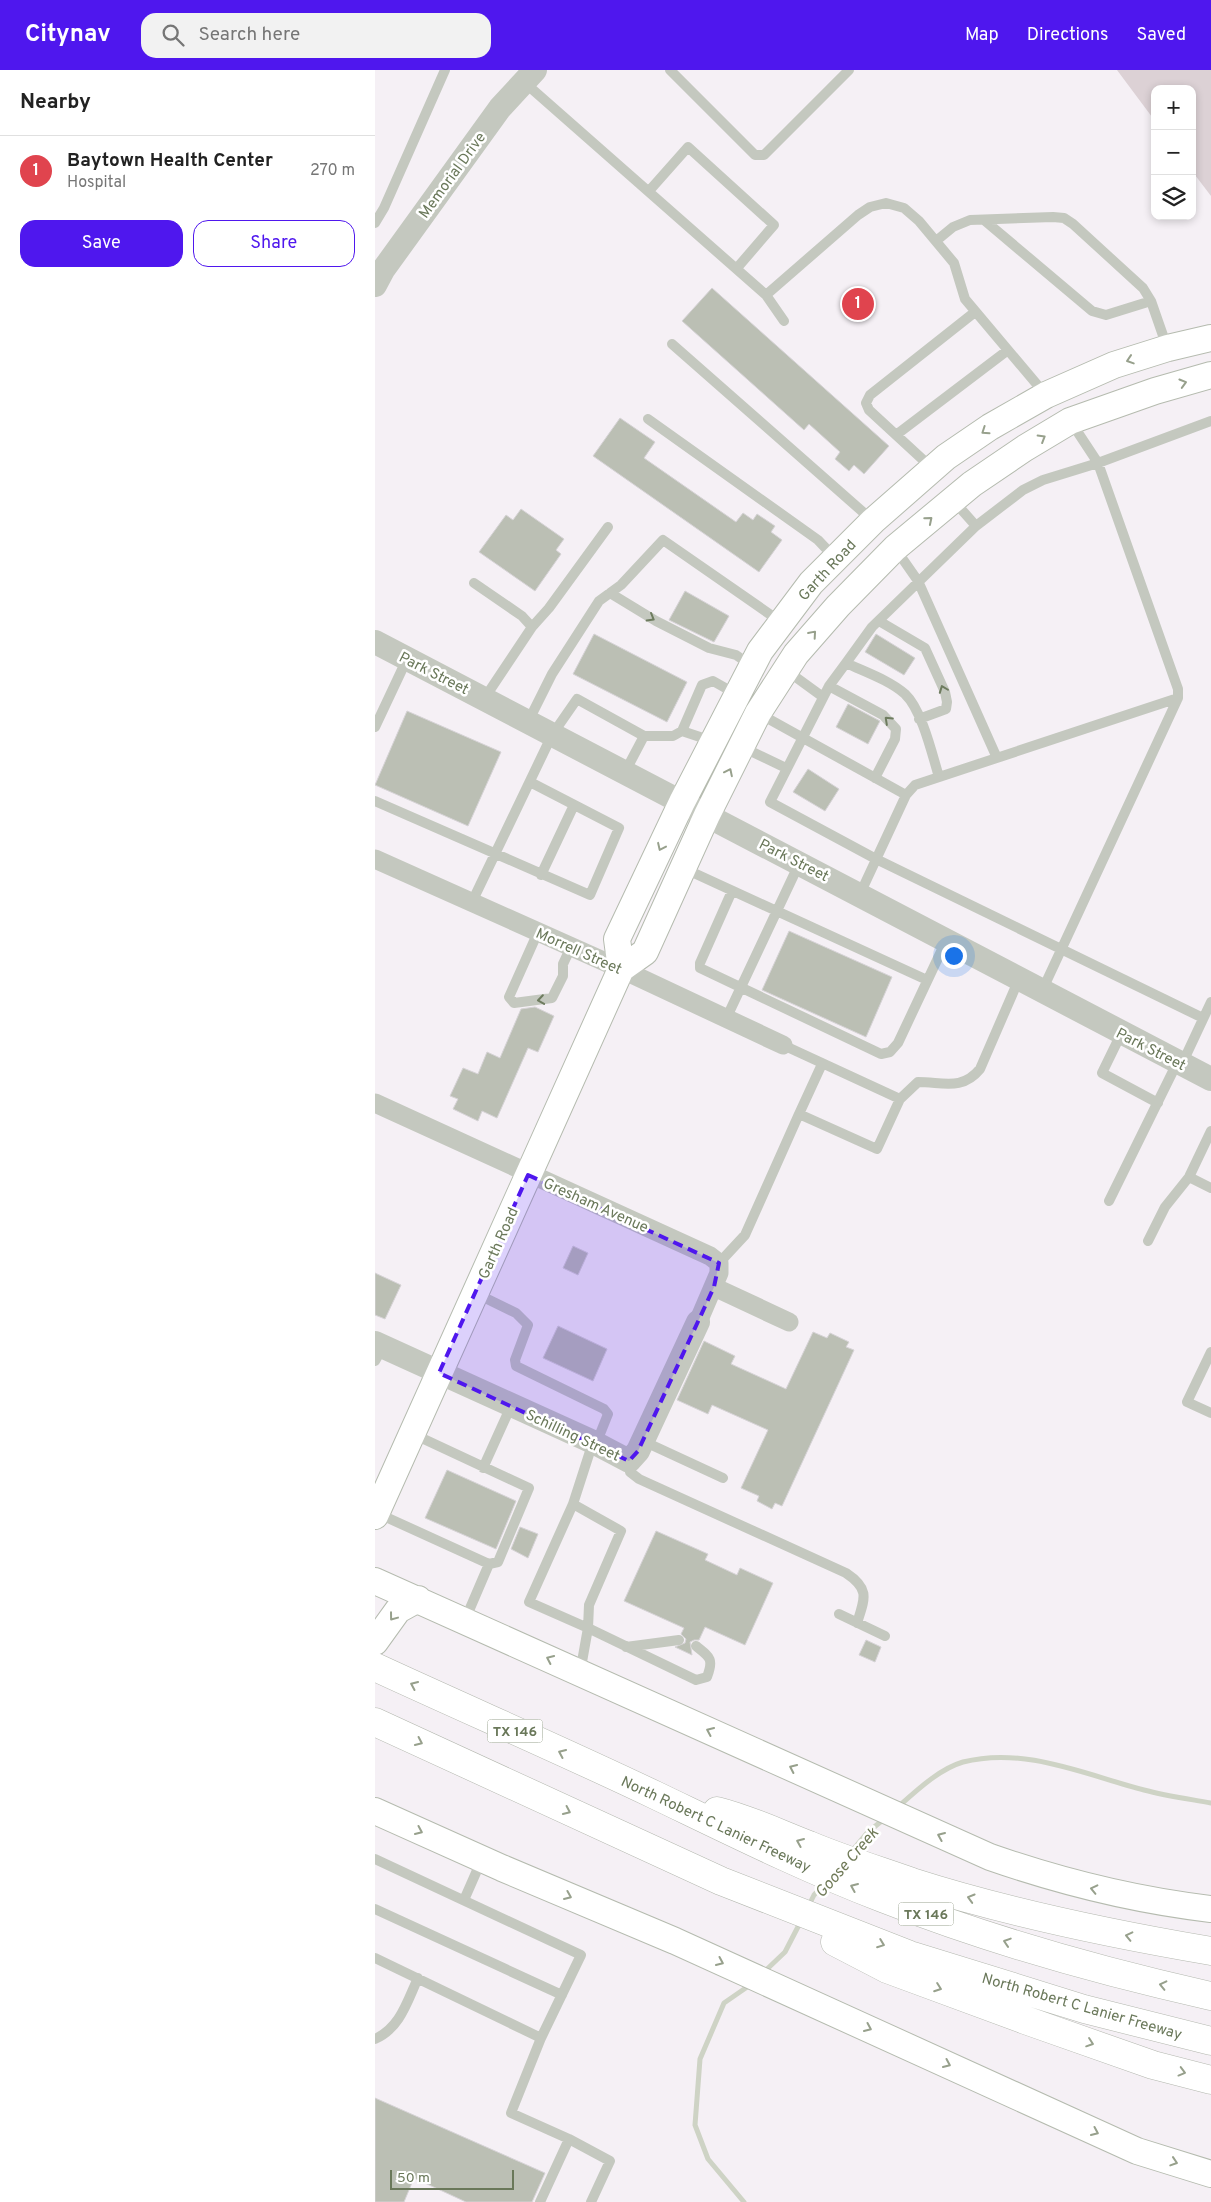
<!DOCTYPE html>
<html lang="en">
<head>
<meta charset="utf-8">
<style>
	:root { --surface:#fff; --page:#f2f2f2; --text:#222; --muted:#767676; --line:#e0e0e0; --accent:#4f17ee }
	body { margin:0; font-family:Overpass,sans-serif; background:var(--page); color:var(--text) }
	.controls { position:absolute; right:15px; top:15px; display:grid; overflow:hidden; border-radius:10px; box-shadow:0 2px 8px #0003 }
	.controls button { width:45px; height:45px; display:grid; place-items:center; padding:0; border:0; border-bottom:1px solid var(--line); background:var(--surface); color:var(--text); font:25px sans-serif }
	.scale { position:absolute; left:15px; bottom:12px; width:124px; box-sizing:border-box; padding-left:5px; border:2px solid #6a785a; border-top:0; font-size:14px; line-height:18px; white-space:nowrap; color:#6a785a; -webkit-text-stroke:4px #fff; paint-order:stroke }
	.you { position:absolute; left:578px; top:885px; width:18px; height:18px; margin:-12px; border:4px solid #fff; border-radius:50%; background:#1a73e8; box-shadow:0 0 0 8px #1a73e833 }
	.badge { display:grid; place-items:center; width:32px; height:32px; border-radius:50%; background:var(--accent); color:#fff; font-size:16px; font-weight:700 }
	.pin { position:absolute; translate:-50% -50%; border:2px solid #fff; box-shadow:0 1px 5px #0006 }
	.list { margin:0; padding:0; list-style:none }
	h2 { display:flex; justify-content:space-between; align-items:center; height:65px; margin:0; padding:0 20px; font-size:21px }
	h2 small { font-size:16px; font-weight:400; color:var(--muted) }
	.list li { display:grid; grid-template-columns:32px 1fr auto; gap:15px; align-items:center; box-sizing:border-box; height:70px; padding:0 20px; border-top:1px solid var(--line) }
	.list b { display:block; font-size:19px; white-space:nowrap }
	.list p { margin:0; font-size:16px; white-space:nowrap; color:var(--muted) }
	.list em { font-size:16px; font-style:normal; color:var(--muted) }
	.actions { display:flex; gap:10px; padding:15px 20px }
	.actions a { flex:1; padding:11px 0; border:1px solid var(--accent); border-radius:15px; text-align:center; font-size:18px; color:var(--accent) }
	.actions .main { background:var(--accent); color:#fff }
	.icon { flex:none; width:28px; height:28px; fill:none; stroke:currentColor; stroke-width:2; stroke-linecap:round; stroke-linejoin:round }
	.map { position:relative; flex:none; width:836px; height:2132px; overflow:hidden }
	header { display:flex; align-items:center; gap:30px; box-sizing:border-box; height:70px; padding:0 25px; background:var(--accent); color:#fff }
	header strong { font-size:24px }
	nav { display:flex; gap:28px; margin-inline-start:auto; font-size:18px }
	.search { width:350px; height:45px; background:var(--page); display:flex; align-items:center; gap:12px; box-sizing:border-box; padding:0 18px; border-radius:15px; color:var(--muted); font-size:19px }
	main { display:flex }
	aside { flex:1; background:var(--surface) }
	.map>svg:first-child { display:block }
	.park { fill:#dcd1d5 }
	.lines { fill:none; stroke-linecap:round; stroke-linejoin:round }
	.stream { stroke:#ced3c5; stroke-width:5 }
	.building { fill:#bbbfb4; stroke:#d6d3d6 }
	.secondary-casing { stroke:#b5bbaf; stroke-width:28 }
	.motorway-casing { stroke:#b3b7ae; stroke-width:29 }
	.service { stroke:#c4c8bf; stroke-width:10 }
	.minor { stroke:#c4c8bf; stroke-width:19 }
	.tertiary { stroke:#c4c8bf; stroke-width:24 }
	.secondary { stroke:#fff; stroke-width:26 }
	.motorway { stroke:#fff; stroke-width:28 }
	.oneway { stroke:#97a08c }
	.oneway2 { stroke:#6e7c5f }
	.marked { fill:#4f17ee; fill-opacity:0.2; stroke:#4f17ee; stroke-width:4; stroke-dasharray:10 6; stroke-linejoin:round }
	.labels { text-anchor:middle; stroke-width:5; stroke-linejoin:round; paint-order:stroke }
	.shield { fill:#fff; stroke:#97a08c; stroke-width:1 }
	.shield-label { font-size:14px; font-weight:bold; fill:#6a785a }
	.street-label { font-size:15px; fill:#6a785a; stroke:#fff }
	.water-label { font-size:16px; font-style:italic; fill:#707a58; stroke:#fff }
</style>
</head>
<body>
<header>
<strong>Citynav</strong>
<div class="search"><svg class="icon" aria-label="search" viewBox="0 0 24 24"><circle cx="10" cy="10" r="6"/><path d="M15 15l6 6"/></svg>Search here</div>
<nav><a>Map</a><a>Directions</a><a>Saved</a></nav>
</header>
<main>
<aside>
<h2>Nearby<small></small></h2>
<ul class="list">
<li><span class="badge" style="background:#e0444e">1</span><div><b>Baytown Health Center</b><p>Hospital</p></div><em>270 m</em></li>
</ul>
<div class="actions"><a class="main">Save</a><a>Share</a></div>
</aside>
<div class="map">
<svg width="836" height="2132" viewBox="0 0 836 2132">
	<rect width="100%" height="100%" fill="#f5f0f5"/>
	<!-- park -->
	<path class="park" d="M 742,0 L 836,0 L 836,126 L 817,101 L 817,19 L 780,19 L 780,51 Z"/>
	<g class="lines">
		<!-- stream -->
		<path class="stream" d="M 523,1737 C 541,1721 564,1699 588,1692 C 649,1676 711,1705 769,1720 C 791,1726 814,1729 836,1733
			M 476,1782 L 492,1763 L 509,1749
			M 433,1837 L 439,1825 L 450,1813
			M 389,1902 L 410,1882 L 426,1851
			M 369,2132 L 333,2089 L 320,2055 L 325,1989 L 349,1933 L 375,1915"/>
	</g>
	<!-- building -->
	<path class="building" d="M 337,218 L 514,376 L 489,404 L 479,395 L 474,401 L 460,389 L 465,382 L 434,354 L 429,360 L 307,251 Z
		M 245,348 L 280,372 L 269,388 L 361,452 L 368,443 L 378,450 L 382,444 L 400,456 L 396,462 L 407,470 L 384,502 L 218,386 Z
		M 146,439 L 189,469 L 181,480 L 186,484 L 160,521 L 104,482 L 131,445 L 138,450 Z
		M 310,521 L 354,546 L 339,572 L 294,550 Z
		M 219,564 L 312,612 L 292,652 L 198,604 Z
		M 501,564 L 540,588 L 529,605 L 490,582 Z
		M 473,634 L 505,651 L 493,674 L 461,657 Z
		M 32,641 L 126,682 L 93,756 L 0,715 Z
		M 433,699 L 464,719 L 450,741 L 418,722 Z
		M 414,861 L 517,907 L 491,967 L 387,920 Z
		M 160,937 L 179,946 L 163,982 L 153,978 L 122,1048 L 107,1041 L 103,1051 L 78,1039 L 83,1029 L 75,1026 L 88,998 L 103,1004 L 112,982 L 125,988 L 146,939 Z
		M 198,1176 L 213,1183 L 203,1205 L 188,1198 Z
		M 0,1203 L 26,1215 L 10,1249 L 0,1245 Z
		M 183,1256 L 232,1279 L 218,1311 L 168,1288 Z
		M 438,1262 L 452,1268 L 455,1263 L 474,1272 L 471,1277 L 479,1280 L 407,1436 L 400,1433 L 397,1439 L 382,1431 L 384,1426 L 366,1418 L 393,1360 L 337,1335 L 333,1344 L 302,1330 L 329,1271 L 360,1286 L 356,1294 L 411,1319 Z
		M 72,1400 L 141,1431 L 121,1479 L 50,1448 Z
		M 145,1457 L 163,1464 L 153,1488 L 136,1479 Z
		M 281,1461 L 333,1484 L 330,1490 L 362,1505 L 365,1498 L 398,1513 L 370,1575 L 330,1557 L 324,1570 L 319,1570 L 315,1572 L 317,1585 L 300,1577 L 310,1573 L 311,1569 L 306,1564 L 309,1558 L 249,1531 Z
		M 491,1570 L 506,1577 L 500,1592 L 484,1585 Z
		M 0,2028 L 170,2103 L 157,2132 L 91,2132 L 39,2108 L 29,2132 L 0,2132 Z"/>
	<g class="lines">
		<defs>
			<path id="secondary" d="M 246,899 L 242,869 L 307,732 L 385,581 L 436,513 L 498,451 L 571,387 L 615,357 L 671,325 L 739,295 L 793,278 L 836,268
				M 0,1446 L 246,899 L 270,882 L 332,745 L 383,643 L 421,584 L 463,536 L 520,478 L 597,414 L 650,378 L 695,351 L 780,321 L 836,305
				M 0,1511 L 615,1787 C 687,1812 759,1830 836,1839
				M 0,1572 L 23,1540 L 43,1529
				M 0,1741 L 127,1798 L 300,1871 L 762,2081 L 836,2104"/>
			<path id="motorway" d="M 0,1597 C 93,1640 188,1681 280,1725 C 355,1761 429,1798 507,1828 C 614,1870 724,1901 836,1926
				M 0,1652 L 346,1811 L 535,1885 L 709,1939 L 836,1971
				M 342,1741 C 374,1749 403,1763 434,1775 C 467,1789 503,1800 537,1812 C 634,1843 736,1864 836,1881
				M 460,1872 L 512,1899 L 650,1950 L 778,1995 L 836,2010"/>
		</defs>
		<!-- secondary casing -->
		<use href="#secondary" class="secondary-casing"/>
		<!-- motorway casing -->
		<use href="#motorway" class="motorway-casing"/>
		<!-- service -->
		<path class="service" d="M 295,0 L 380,85 L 389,85 L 474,0
			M 149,12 L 391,225
			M 274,121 L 313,77 L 399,155 L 362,198
			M 609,150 L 717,241 L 731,245 L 776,231
			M 0,153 L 9,138 L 70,0
			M 561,171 L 578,157 L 595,150 L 678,147 L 689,148 L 698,154 L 768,218 L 776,231 L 792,277
			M 409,251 L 391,225 L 483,145 L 495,137 L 511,133 L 529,138 L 544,151 L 579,193 L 590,229 L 670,324
			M 297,274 L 497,450
			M 273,349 L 443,470 L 460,488
			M 521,365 L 633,280
			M 558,399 L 494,340 L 491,333 L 495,325 L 600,242
			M 578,430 L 601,456
			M 520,478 L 543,511 L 622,688
			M 99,513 L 147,546 L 157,557 L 109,629
			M 235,523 L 281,551 L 334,578 L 361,585 L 377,596
			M 504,551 L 550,578 L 570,622 L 572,632 L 571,639 L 544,649
			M 157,557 L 174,538 L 233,457
			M 471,593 C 490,602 514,610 530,624 C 547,640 557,684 564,707
			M 411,600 L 448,627
			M 454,616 L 508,645 L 521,659 L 520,669 L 500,708
			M 383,643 L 531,725
			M 153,652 L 177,604 L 224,531 L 246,515 L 288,470 L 406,552
			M 0,657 L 32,589
			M 307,661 L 327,615 L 338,611 L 361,624
			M 367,677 L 411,698
			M 250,702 L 269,666
			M 0,731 L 215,825 L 244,758 L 155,712
			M 308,798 L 552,910
			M 166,805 L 199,735
			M 357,821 L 325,893 L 325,898 L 506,984 L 515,982 L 523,973 L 571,871
			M 485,824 L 531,725 L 540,715 L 803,628
			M 97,832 L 177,665 L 202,629 L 269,666 L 298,666 L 307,661 L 337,671
			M 163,862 L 134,927 L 139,933 L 177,928 L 188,906 L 188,894 L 196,877
			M 667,921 L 803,628 L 803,619 L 723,393 L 696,352
			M 828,948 L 501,789 L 395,732 L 454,616 L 471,593 L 497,557 L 601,456 L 648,420 L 668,410 L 723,393 L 836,351
			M 351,949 L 424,794
			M 746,964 L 727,1003 L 783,1033
			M 408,975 L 525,1029 L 502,1079 L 424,1044 L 447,994
			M 807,994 L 836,932
			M 525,1029 L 543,1012 C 568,1012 587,1021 605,999 L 644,909
			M 814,1107 L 836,1118
			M 734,1131 L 802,993
			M 773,1171 L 790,1137 L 814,1107 L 836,1061
			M 344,1193 L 370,1165 L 424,1044
			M 100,1223 L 141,1243 L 153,1255 L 140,1290 L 141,1296 L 229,1339 L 233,1344 L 221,1374
			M 836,1282 L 812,1332 L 836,1343
			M 0,1291 L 8,1277
			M 38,1364 L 154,1418 L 123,1492 L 114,1494 L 90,1550
			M 268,1371 L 348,1408
			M 254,1391 L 255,1402 L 264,1409 L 471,1503 C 495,1519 490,1528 482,1553
			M 108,1398 L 136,1336
			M 198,1434 L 246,1461 L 214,1535 L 213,1558 L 154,1532 Z
			M 198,1434 L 218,1372
			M 2,1443 L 114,1494
			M 464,1544 L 510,1566
			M 251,1577 L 304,1570
			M 205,1603 L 213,1558 L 321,1610 L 332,1607 C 339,1589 335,1587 321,1576
			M 0,1789 L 206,1885 L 166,1968 L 136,2043 L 194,2069 L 235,2091 L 216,2132
			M 89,1830 L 107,1789
			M 0,1839 L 187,1925
			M 0,1888 L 166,1968
			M 0,1969 C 25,1958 32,1932 43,1908
			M 165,2132 L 194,2069"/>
		<!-- minor -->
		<path class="minor" d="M 0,789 L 246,899 L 408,975
			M 0,1033 L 335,1186 L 344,1193 L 344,1203 L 323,1252
			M 339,1217 L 414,1252"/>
		<!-- tertiary -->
		<path class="tertiary" d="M 0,215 L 8,200 L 125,38 L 160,0
			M 0,572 L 836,1009
			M 0,1273 L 218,1372 L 254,1391 L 263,1381 L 323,1252"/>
		<!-- secondary -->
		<use href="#secondary" class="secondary"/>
		<!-- motorway -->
		<use href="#motorway" class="motorway"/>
	</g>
	<!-- one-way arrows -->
	<defs><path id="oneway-chevron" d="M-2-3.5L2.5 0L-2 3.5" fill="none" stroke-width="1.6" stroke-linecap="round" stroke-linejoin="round" transform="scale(1.25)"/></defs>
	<g class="oneway">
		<use href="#oneway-chevron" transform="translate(755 290) rotate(162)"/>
		<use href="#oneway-chevron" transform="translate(808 313) rotate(-16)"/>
		<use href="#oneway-chevron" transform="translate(610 361) rotate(146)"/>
		<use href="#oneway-chevron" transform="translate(667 368) rotate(-31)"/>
		<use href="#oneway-chevron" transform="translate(554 450) rotate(-40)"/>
		<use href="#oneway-chevron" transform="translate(438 564) rotate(-49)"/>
		<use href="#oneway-chevron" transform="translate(354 702) rotate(-64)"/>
		<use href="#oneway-chevron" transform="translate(286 777) rotate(115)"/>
		<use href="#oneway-chevron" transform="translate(18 1547) rotate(127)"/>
		<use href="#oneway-chevron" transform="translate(175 1589) rotate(-155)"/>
		<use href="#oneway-chevron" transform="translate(39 1615) rotate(-156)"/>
		<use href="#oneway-chevron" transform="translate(335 1661) rotate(-156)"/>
		<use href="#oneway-chevron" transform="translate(44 1672) rotate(25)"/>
		<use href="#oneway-chevron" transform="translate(187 1683) rotate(-156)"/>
		<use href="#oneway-chevron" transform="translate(418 1698) rotate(-155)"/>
		<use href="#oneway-chevron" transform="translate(192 1741) rotate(25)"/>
		<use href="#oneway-chevron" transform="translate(44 1761) rotate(24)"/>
		<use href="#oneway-chevron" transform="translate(566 1766) rotate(-157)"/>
		<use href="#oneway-chevron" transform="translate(425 1772) rotate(-157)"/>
		<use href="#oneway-chevron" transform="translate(479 1817) rotate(-157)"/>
		<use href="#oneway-chevron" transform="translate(719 1819) rotate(-167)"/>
		<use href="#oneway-chevron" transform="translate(193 1826) rotate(23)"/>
		<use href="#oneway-chevron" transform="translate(596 1828) rotate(-164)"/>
		<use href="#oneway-chevron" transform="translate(754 1866) rotate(-167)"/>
		<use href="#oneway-chevron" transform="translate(632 1872) rotate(-162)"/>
		<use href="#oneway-chevron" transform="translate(506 1874) rotate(21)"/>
		<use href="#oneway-chevron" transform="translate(345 1892) rotate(24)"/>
		<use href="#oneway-chevron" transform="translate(788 1915) rotate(-167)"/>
		<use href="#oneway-chevron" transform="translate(563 1918) rotate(20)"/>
		<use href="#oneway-chevron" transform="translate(493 1958) rotate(24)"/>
		<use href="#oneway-chevron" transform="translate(715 1973) rotate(19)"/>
		<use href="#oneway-chevron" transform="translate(572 1994) rotate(24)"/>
		<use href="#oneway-chevron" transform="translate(807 2002) rotate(15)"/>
		<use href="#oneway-chevron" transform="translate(720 2062) rotate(24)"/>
		<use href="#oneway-chevron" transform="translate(799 2092) rotate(18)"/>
	</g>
	<g class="oneway2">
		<use href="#oneway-chevron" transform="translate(276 548) rotate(30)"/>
		<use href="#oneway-chevron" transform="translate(568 619) rotate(-111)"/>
		<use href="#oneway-chevron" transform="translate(513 650) rotate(-137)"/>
		<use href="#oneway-chevron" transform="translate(166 930) rotate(172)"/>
	</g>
	<!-- marked area -->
	<path class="marked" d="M 153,1105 L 344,1193 L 339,1217 L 263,1381 L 254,1391 L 64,1303 Z"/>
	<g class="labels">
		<!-- shield labels -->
		<g class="shield">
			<rect x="112.5" y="1649.5" width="55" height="23" rx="4"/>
			<rect x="523.5" y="1832.5" width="55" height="23" rx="4"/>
		</g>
		<g class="shield-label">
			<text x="140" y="1666">TX 146</text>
			<text x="551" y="1849">TX 146</text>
		</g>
		<!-- street labels -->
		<g class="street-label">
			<text transform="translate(77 105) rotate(-54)" y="5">Memorial Drive</text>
			<text transform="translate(452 500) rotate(-47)" y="5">Garth Road</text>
			<text transform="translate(59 603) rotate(27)" y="5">Park Street</text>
			<text transform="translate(419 790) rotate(27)" y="5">Park Street</text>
			<text transform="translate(204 881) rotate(24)" y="5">Morrell Street</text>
			<text transform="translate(776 979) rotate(27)" y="5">Park Street</text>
			<text transform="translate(221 1135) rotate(24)" y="5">Gresham Avenue</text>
			<text transform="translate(123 1173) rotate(-66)" y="5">Garth Road</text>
			<text transform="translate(198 1365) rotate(25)" y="5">Schilling Street</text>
			<text transform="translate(341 1754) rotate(25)" y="5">North Robert C Lanier Freeway</text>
			<text transform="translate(707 1936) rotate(16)" y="5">North Robert C Lanier Freeway</text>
		</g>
		<!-- water labels -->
		<g class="water-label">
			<text transform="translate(471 1792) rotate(-49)" y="6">Goose Creek</text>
		</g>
	</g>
</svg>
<div class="controls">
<button>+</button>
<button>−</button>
<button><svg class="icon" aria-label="layers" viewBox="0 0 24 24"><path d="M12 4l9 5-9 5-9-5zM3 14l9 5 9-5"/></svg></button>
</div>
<div class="scale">50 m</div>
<div class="you"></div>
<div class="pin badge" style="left:483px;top:234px;background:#e0444e">1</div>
</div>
</main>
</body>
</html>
